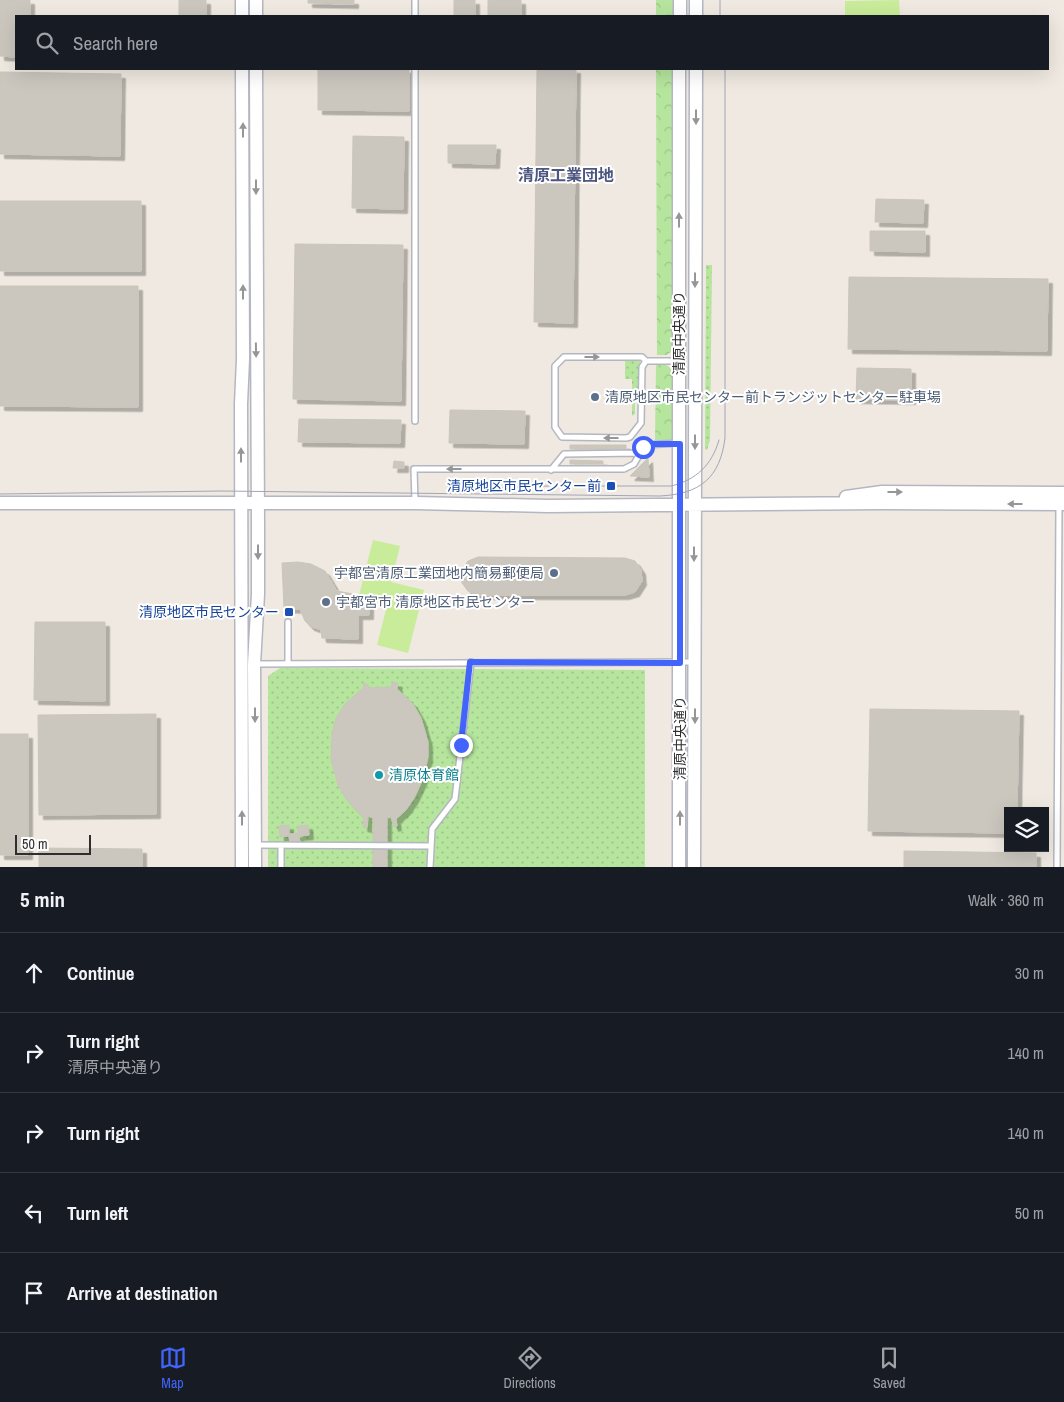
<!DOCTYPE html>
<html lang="en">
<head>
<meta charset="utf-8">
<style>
	:root { --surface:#171b24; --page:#20242c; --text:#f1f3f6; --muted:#9ea1a6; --line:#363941; --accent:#4264fb }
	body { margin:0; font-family:"Archivo Narrow","Noto Sans JP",sans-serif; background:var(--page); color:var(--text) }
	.controls { position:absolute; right:15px; bottom:15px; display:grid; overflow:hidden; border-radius:0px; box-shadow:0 5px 20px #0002 }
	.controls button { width:45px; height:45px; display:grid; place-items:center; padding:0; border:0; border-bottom:1px solid var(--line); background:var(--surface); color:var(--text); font:25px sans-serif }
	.scale { position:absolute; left:15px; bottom:12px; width:76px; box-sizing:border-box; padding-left:5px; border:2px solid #2e2e2e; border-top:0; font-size:14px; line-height:18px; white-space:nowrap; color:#2e2e2e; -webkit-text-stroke:4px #fff; paint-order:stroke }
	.stop { position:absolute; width:15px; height:15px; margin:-11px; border:4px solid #4264fb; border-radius:50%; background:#fff }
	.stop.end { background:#4264fb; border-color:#fff; box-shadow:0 1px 5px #0008 }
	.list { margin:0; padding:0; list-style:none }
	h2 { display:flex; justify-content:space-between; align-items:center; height:65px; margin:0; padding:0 20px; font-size:21px }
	h2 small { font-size:16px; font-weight:400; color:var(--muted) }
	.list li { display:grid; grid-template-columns:32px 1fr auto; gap:15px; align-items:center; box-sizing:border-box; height:80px; padding:0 20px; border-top:1px solid var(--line) }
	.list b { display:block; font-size:19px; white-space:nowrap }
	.list p { margin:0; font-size:16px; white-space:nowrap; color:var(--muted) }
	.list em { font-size:16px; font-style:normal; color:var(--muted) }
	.icon { flex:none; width:28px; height:28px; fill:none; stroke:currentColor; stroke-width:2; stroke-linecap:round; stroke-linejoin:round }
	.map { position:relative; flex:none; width:1064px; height:867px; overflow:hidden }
	.search { position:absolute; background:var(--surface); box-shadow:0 5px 20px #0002; left:15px; right:15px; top:15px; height:55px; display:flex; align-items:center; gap:12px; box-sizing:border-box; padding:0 18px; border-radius:0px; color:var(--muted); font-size:19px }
	.sheet { height:465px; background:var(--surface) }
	nav { display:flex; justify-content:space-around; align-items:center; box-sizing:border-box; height:70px; border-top:1px solid var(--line); background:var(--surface); font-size:14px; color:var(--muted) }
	nav a { display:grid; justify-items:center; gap:2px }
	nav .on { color:var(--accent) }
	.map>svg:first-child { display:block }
	.grass { fill:url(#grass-dots) }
	.forest { fill:url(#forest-crowns) }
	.pitch { fill:#c9ec9a }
	.building { fill:#cbc7bf; stroke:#cbc5ba; filter:url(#shadow) }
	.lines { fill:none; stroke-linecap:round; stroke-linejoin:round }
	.service-casing { stroke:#b4b7c1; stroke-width:8 }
	.tertiary-casing { stroke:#b4b7c1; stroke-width:15 }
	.service { stroke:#fff; stroke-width:5 }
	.tertiary { stroke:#fff; stroke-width:12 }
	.tram { stroke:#a3a6b8; stroke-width:1 }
	.oneway { fill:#969696 }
	.route { stroke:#4264fb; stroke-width:6 }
	.service-dot { fill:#5c6f8a; stroke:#fff; stroke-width:2 }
	.transit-dot { fill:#1a4fb4; stroke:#fff; stroke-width:2 }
	.culture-dot { fill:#0f9aa8; stroke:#fff; stroke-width:2 }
	.labels { text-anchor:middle; stroke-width:4; stroke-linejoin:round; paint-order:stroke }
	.street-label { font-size:14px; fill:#2e2e2e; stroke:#fff }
	.service-label { font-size:14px; fill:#4e5e75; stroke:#fff; text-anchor:start }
	.transit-label { font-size:14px; fill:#164399; stroke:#fff; text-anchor:end }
	.culture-label { font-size:14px; fill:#0d838f; stroke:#fff; text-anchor:start }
	.quarter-label { font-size:16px; font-weight:bold; fill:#4d5680; stroke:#fff }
</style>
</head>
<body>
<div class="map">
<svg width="1064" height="867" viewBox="0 0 1064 867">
	<defs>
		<pattern id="grass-dots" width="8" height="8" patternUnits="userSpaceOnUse" patternTransform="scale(1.25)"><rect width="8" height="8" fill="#b6e59e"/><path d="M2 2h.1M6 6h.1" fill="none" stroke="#9dc588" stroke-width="1.8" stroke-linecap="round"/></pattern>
		<pattern id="forest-crowns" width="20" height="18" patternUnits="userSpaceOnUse" patternTransform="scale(1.25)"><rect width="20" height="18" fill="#b6e59e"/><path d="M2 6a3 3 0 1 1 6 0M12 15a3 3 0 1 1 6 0" fill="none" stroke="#9dc588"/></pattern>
		<filter id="shadow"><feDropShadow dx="4.5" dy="4.5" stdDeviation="0" flood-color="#0004"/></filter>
	</defs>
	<rect width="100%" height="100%" fill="#efe9e1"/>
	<!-- grass -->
	<path class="grass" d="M 706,265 L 712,265 L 710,440 L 707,450 L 705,449 Z
		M 625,361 L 640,361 L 639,394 L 635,403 L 635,414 L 632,416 L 632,379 L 625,379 Z
		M 280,668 L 645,670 L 645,867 L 268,867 L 268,676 Z"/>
	<!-- forest -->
	<path class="forest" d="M 656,0 L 673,0 L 673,16 L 656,16 Z
		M 656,69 L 673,69 L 673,350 L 667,355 L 657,355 Z
		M 656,365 L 666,365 L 674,370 L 673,441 L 655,440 Z"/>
	<!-- pitch -->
	<path class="pitch" d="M 899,0 L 900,16 L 845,16 L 845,1 Z
		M 373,540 L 400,546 L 391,582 L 424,590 L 408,653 L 377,645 L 387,606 L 358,599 Z"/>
	<!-- building -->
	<path class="building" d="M 0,0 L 30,0 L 30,16 L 16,16 L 16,57 L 0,56 Z
		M 179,0 L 206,0 L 206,16 L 179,16 Z
		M 308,0 L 354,0 L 354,4 L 308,3 Z
		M 454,0 L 475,0 L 475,16 L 454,16 Z
		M 488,0 L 521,0 L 521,16 L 488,16 Z
		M 318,69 L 409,69 L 409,111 L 318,110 Z
		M 537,69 L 576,69 L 573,323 L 534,322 Z
		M 0,72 L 121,74 L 120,156 L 0,154 Z
		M 353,136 L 404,137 L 403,209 L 352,208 Z
		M 448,145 L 496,145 L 495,164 L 448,163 Z
		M 876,199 L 924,200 L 923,223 L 875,222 Z
		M 0,201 L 141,201 L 141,271 L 0,271 Z
		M 870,231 L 925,231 L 925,252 L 870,251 Z
		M 295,244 L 403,245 L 401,401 L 293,399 Z
		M 849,277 L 1048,279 L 1047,351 L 848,349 Z
		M 0,286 L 138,286 L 138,407 L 0,406 Z
		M 857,368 L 911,369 L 911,400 L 856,399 Z
		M 450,410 L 525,411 L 524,444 L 449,443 Z
		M 299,419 L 401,420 L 400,443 L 298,442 Z
		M 570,445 L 626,445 L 626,449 L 570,449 Z
		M 648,458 L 649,477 L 630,476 Z
		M 570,460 L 603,461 L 603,464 L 570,464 Z
		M 394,461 L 404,462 L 404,468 L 393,468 Z
		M 478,557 L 625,558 L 635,561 L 641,570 L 642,581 L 635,592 L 625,595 L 478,595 L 468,591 L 462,583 L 462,570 L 468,561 Z
		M 298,562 L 311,564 L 325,571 L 337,591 L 369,597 L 369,615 L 358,615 L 358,639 L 322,638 L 321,630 L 310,626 L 305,621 L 300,609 L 284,608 L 282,563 Z
		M 35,622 L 105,622 L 105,701 L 34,700 Z
		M 393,682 L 398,683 L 397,689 L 413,704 L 421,718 L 428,742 L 428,757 L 423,779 L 414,798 L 406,810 L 396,819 L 397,826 L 394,827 L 391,817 L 387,818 L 387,867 L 373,867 L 373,818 L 368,816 L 367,828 L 363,827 L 364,818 L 346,799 L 338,785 L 331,759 L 332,734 L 336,718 L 345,704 L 364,687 L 363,683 L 367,684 L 369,688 L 391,687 Z
		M 870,709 L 1019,711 L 1017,811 L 1008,811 L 1008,833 L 868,831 Z
		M 156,714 L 156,814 L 39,815 L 38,715 Z
		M 0,734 L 28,734 L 28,855 L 0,855 Z
		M 289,825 L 289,834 L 298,833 L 298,826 L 308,825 L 309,835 L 299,836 L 300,843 L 290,843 L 289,836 L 280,837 L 279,826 Z
		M 39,848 L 142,849 L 142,867 L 39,867 Z
		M 904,851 L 1036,853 L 1036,867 L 904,867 Z"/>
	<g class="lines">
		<defs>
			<path id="service" d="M 415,0 L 415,16
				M 415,69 L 415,421
				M 646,361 L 642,367 L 641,423 L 630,437 L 626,438 L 562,437 L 555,427 L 555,366 L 564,357 L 642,357 L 646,361 L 679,361
				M 551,470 L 564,454 L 640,453
				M 415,502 L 414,469 L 624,469 L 634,464 L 645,445 L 679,443
				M 288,663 L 288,622
				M 256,664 L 695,662
				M 255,845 L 431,846
				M 281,867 L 281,845
				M 430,867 L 432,829 L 455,799 L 471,662
				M 1057,867 L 1059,505"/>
			<path id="tertiary" d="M 242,0 L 242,16
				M 256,0 L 256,16
				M 680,16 L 680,0
				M 696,16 L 696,0
				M 846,497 L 882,492 L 1064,493
				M 0,503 L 415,503 L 548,506 L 882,503 L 1064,504
				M 242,867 L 241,404 L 243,359 L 242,69
				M 255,867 L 254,664 L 258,594 L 258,529 L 256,69
				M 679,867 L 679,69
				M 694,867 L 696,69"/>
		</defs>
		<!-- service casing -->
		<use href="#service" class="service-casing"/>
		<!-- tertiary casing -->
		<use href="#tertiary" class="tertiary-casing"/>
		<!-- service -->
		<use href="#service" class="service"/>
		<!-- tertiary -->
		<use href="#tertiary" class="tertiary"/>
		<!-- tram -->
		<path class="tram" d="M 720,16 L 720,0
			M 497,488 L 546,486 L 671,486 C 696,480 712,465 719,440
			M 0,494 L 221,491 L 660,496 C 700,494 720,478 725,438 L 725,69"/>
	</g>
	<!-- one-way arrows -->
	<defs><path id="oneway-solid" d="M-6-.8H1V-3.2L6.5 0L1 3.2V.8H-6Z" transform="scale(1.25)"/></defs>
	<g class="oneway">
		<use href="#oneway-solid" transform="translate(696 117) rotate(90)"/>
		<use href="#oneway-solid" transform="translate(243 130) rotate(-90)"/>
		<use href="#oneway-solid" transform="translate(256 187) rotate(90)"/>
		<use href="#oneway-solid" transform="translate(679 220) rotate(-90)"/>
		<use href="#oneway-solid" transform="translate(695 280) rotate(90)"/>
		<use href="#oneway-solid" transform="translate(243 292) rotate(-90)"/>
		<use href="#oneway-solid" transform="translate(256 350) rotate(89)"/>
		<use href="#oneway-solid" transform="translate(592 357)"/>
		<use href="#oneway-solid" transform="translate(611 438) rotate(-180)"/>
		<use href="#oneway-solid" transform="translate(695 442) rotate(90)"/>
		<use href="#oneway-solid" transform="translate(241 455) rotate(-90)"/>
		<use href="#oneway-solid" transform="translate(454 469) rotate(-180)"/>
		<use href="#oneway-solid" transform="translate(895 492)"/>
		<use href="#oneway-solid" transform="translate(1015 504) rotate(-180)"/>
		<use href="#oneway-solid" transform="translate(258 552) rotate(90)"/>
		<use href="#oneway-solid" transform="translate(694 554) rotate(90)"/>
		<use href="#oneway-solid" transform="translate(255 715) rotate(90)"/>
		<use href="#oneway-solid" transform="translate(695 716) rotate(90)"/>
		<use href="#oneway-solid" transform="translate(242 818) rotate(-90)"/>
		<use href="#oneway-solid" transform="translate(680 818) rotate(-90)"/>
	</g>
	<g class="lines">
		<!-- route -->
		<path class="route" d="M 461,745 L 470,662 L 680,663 L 680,444 L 648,444 L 643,447"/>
	</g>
	<!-- markers -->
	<g class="service-dot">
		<circle cx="595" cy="397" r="5"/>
		<circle cx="554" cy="573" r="5"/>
		<circle cx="326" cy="602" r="5"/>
	</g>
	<g class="transit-dot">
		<rect x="606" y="481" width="10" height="10" rx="2.5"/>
		<rect x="284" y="607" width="10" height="10" rx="2.5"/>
	</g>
	<circle class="culture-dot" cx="379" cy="775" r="5"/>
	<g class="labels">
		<!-- street labels -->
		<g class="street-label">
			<text transform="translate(679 333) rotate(-90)" y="5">清原中央通り</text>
			<text transform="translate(680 738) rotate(-90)" y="5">清原中央通り</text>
		</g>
		<!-- service labels -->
		<g class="service-label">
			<text x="605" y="402">清原地区市民センター前トランジットセンター駐車場</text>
			<text x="544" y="578" text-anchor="end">宇都宮清原工業団地内簡易郵便局</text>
			<text x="336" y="607">宇都宮市 清原地区市民センター</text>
		</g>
		<!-- transit labels -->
		<g class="transit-label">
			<text x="601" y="491">清原地区市民センター前</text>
			<text x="279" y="617">清原地区市民センター</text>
		</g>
		<!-- culture labels -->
		<g class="culture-label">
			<text x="389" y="780">清原体育館</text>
		</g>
		<!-- quarter labels -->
		<g class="quarter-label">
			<text x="566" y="181">清原工業団地</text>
		</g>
	</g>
</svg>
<div class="controls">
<button><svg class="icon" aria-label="layers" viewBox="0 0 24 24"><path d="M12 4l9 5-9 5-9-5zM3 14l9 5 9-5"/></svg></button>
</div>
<div class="scale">50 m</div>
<div class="stop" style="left:643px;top:447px"></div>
<div class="stop end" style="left:461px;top:745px"></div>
<div class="search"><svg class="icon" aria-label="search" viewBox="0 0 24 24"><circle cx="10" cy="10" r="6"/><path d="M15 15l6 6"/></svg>Search here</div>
</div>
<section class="sheet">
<h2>5 min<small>Walk · 360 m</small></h2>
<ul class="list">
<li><svg class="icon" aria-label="ahead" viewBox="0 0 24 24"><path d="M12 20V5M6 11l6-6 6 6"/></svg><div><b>Continue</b></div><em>30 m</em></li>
<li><svg class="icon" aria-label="right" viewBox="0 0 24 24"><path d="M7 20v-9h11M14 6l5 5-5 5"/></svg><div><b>Turn right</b><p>清原中央通り</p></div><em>140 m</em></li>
<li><svg class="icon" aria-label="right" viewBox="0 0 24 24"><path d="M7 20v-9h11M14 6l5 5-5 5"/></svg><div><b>Turn right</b></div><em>140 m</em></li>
<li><svg class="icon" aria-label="left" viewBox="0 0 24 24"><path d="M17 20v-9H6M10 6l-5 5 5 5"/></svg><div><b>Turn left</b></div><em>50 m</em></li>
<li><svg class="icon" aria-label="arrive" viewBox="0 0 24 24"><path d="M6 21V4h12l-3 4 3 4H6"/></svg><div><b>Arrive at destination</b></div></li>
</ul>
</section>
<nav>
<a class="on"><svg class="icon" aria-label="map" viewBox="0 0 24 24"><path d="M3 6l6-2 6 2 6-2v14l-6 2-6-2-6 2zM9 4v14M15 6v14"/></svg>Map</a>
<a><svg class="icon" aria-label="directions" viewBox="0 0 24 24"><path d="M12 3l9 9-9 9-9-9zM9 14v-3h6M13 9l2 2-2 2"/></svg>Directions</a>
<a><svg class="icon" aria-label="saved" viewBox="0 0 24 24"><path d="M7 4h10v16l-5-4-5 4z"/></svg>Saved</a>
</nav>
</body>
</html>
